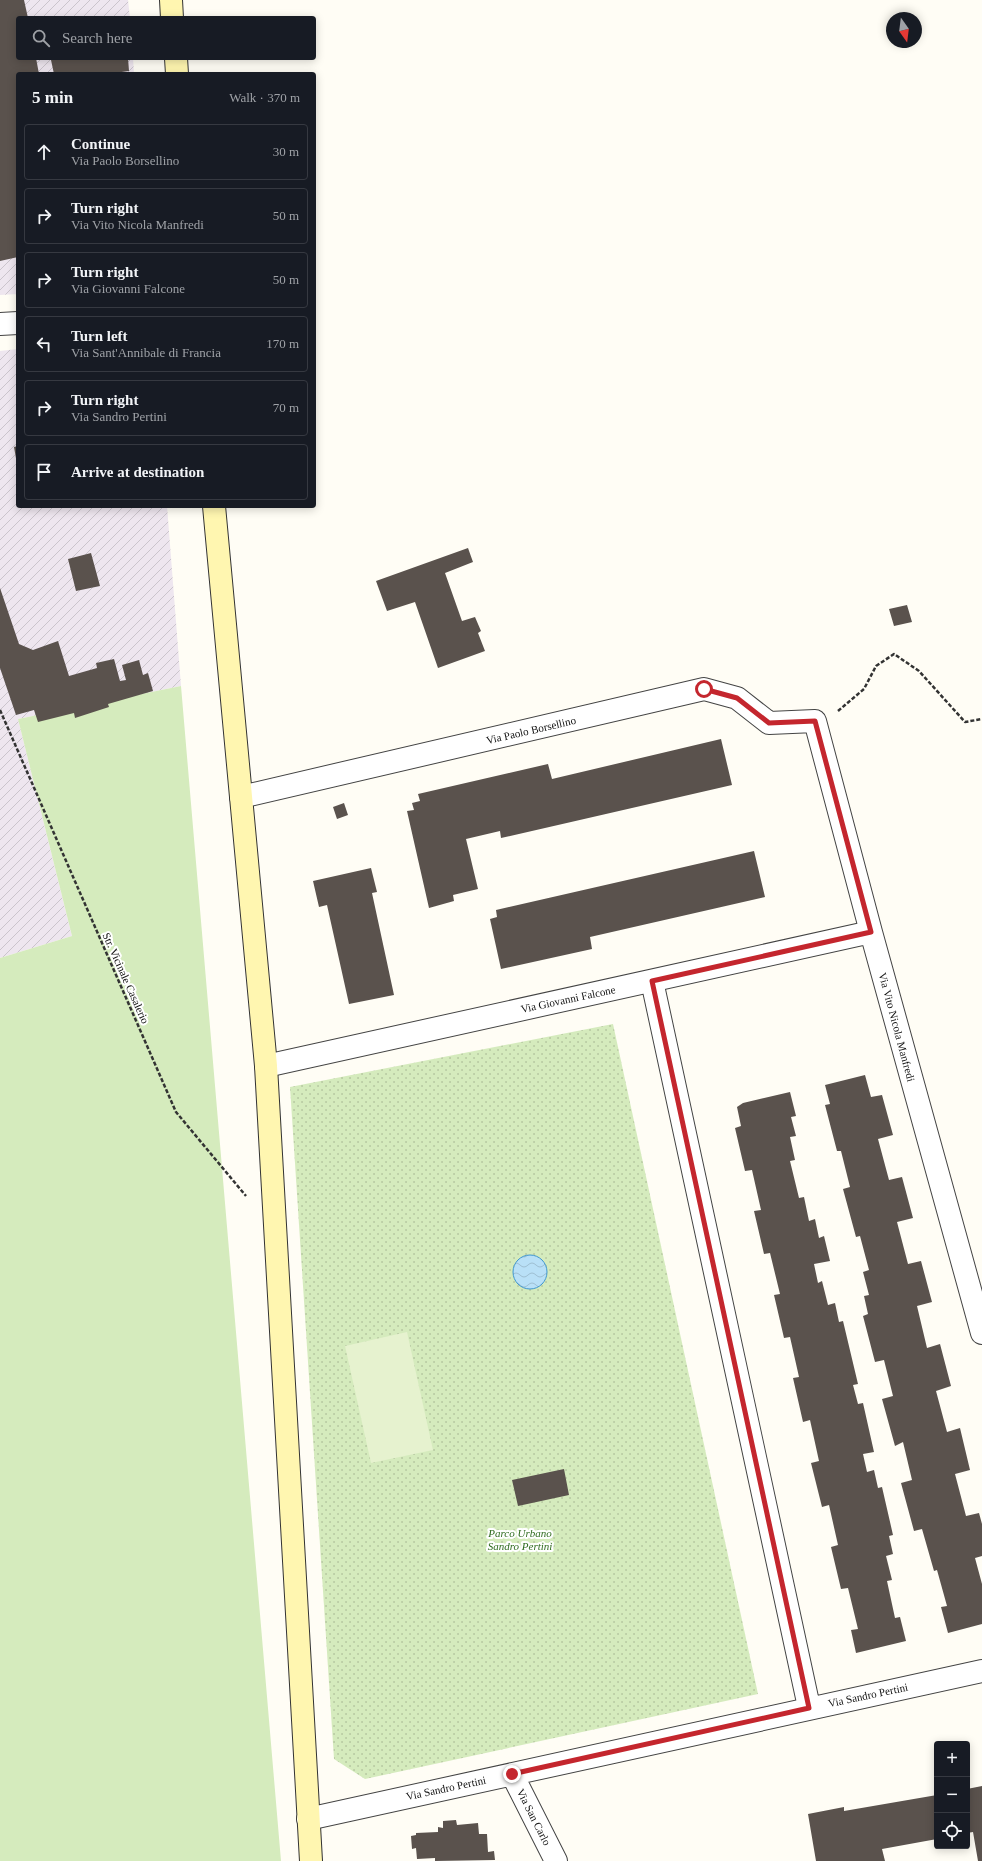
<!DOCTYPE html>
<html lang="en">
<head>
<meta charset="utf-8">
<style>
	:root { --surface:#171b24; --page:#242831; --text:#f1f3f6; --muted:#9ea1a6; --line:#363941 }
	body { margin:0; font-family:Georgia,serif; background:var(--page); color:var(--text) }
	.controls { position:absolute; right:12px; bottom:12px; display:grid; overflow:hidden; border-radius:4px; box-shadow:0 2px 10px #0003 }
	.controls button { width:36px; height:36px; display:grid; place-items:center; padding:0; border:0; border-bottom:1px solid var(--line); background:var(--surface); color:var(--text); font:20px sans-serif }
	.compass { position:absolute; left:886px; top:12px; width:36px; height:36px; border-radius:50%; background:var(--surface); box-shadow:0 2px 10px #0003; rotate:166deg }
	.stop { position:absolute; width:12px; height:12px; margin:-9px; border:3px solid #c4262e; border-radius:50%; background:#fff }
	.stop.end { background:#c4262e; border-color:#fff; box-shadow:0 1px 4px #0008 }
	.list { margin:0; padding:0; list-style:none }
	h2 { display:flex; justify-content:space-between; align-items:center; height:52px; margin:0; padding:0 16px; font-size:17px }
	h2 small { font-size:13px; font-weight:400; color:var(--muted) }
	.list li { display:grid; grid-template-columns:26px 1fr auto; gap:12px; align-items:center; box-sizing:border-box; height:56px; margin:0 8px 8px; padding:0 8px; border:1px solid var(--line); border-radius:4px }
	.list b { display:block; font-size:15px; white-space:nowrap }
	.list p { margin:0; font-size:13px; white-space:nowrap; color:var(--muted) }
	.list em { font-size:13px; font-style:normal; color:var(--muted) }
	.icon { flex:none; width:22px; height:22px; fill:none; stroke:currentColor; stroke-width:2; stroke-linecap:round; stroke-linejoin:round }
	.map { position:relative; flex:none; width:982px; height:1861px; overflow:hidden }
	.search { position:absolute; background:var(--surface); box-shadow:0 2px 10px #0003; left:16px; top:16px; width:300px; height:44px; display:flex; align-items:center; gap:10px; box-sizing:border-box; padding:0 14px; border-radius:4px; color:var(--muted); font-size:15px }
	.panel { position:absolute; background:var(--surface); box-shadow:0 2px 10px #0003; left:16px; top:72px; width:300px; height:436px; border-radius:4px }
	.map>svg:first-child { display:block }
	.industrial { fill:url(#industrial-furrows) }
	.grass { fill:#d5ebbd }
	.park { fill:url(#park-dots) }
	.pitch { fill:#e6f2cf }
	.water { fill:url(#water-waves); stroke:#3f96cf }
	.building { fill:#5a524d }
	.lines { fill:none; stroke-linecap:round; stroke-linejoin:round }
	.minor-casing { stroke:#444; stroke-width:24 }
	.secondary-casing { stroke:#333; stroke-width:24 }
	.path { stroke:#333; stroke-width:2.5; stroke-dasharray:4 2; stroke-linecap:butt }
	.minor { stroke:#fff; stroke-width:22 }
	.secondary { stroke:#fff6b0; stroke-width:22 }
	.route { stroke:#c4262e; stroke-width:5 }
	.labels { text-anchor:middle; stroke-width:4; stroke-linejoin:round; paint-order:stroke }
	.street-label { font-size:11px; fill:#111; stroke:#fff }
	.park-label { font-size:11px; font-style:italic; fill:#2f6b1f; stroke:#fff }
</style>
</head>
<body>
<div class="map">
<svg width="982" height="1861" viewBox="0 0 982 1861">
	<defs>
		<pattern id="industrial-furrows" width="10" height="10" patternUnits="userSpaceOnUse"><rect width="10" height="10" fill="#eee6ef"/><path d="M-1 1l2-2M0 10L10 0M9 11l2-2" fill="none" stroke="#cbc4cc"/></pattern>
		<pattern id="park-dots" width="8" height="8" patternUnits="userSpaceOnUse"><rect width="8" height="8" fill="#d5ebbd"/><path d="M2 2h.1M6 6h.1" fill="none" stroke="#b6c8a1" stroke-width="1.8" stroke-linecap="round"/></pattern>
		<pattern id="water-waves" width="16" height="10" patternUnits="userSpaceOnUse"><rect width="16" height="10" fill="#b9e0f7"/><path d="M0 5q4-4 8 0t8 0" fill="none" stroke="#9ebfd3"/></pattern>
	</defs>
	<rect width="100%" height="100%" fill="#fffdf5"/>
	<!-- industrial -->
	<path class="industrial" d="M 0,0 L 128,0 L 130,18 L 18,18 L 18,58 L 133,58 L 134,74 L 18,74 L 18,294 L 0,295 Z
		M 18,349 L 18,506 L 167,506 L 181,686 L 18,719 L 72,936 L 0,958 L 0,351 Z"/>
	<!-- grass -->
	<path class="grass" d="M 181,686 L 281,1861 L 0,1861 L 0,958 L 72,936 L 18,719 Z"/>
	<!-- park -->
	<path class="park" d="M 613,1024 L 758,1694 L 365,1779 L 334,1759 L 290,1087 Z"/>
	<!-- pitch -->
	<path class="pitch" d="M 407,1332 L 433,1450 L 371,1463 L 345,1346 Z"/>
	<!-- water -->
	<path class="water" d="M513 1272a17 17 0 1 1 34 0a17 17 0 1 1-34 0Z"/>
	<!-- building -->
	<path class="building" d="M 0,0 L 24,0 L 28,18 L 18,18 L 18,58 L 36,58 L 39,74 L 18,74 L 18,257 L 0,261 Z
		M 60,58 L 128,58 L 129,71 L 107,74 L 54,74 L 51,60 Z
		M 18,446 L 18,464 L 17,464 L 14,447 Z
		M 468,548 L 473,562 L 445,573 L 462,621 L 475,617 L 481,631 L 478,633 L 485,651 L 438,668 L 415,602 L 387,611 L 376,581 Z
		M 91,553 L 100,586 L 76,591 L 68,559 Z
		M 0,588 L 19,644 L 33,650 L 58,641 L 69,676 L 97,668 L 96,663 L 114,659 L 120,681 L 126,680 L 122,665 L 139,660 L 143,675 L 148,673 L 153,691 L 108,704 L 109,707 L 75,718 L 74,713 L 38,722 L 34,710 L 16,715 L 0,668 Z
		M 907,605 L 912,622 L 894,626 L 889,609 Z
		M 721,739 L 732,785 L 501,838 L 500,831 L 466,839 L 478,889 L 453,895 L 454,901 L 429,908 L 407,811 L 414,810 L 412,803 L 420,801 L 418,794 L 548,764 L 552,779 Z
		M 344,803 L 348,815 L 337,819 L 333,807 Z
		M 754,851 L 765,897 L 590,937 L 592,949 L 501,969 L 490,919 L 497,917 L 496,910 Z
		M 371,868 L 377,892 L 372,893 L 394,995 L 349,1004 L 327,905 L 319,907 L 313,881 Z
		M 865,1075 L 871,1097 L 882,1095 L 893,1135 L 878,1139 L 889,1180 L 902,1177 L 913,1218 L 897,1222 L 908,1264 L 921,1261 L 932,1302 L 917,1306 L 927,1348 L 940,1344 L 951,1386 L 936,1391 L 947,1432 L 960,1428 L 970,1470 L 955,1474 L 966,1516 L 979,1513 L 982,1524 L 982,1556 L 975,1558 L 982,1584 L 982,1624 L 948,1633 L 941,1607 L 947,1606 L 937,1570 L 934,1571 L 922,1529 L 914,1531 L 901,1483 L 912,1480 L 903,1442 L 895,1446 L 882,1399 L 893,1396 L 884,1360 L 875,1362 L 863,1316 L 868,1314 L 864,1296 L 869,1295 L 863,1272 L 869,1270 L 860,1236 L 856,1237 L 843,1189 L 850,1187 L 841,1151 L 837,1151 L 825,1105 L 830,1104 L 825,1085 Z
		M 790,1092 L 796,1116 L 791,1117 L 796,1136 L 790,1137 L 795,1160 L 790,1161 L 799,1198 L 804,1197 L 809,1221 L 815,1219 L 819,1238 L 824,1236 L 830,1261 L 814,1264 L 818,1283 L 822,1281 L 828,1305 L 835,1303 L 839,1322 L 843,1321 L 858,1384 L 853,1385 L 858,1404 L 863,1403 L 874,1452 L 863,1454 L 867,1472 L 874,1470 L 878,1488 L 882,1487 L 893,1535 L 889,1536 L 893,1554 L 886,1556 L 892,1580 L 887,1581 L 895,1618 L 900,1617 L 906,1641 L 856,1653 L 851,1630 L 858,1629 L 848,1588 L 841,1589 L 831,1547 L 838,1545 L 829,1505 L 822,1507 L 811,1463 L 819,1461 L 810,1420 L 803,1422 L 793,1378 L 799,1377 L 790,1337 L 784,1338 L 774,1295 L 780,1294 L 770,1253 L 764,1254 L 754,1211 L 761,1210 L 752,1170 L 745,1171 L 735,1128 L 741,1126 L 737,1107 L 743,1103 Z
		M 564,1469 L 569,1495 L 518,1506 L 512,1480 Z
		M 982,1786 L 982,1861 L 978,1861 L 973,1832 L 967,1833 L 967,1789 Z
		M 937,1795 L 937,1839 L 882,1849 L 885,1861 L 816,1861 L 808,1814 L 844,1807 L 844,1811 Z
		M 456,1820 L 457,1825 L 478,1823 L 479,1834 L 487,1834 L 488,1852 L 494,1851 L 495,1860 L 435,1861 L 435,1858 L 417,1859 L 416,1848 L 412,1849 L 411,1836 L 416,1835 L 416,1833 L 438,1832 L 438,1827 L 443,1828 L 443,1821 Z"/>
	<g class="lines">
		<defs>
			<path id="minor" d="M 0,324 L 18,323
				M 241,797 L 704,689 L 737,698 L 769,723 L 815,721 L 871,932 L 982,1333
				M 652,981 L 809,1707
				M 266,1066 L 871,932
				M 512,1774 L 556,1861
				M 308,1819 L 982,1671"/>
			<path id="secondary" d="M 171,0 L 172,18
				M 176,58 L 177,74
				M 214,506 L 266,1066 L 311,1861"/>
		</defs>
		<!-- minor casing -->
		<use href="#minor" class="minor-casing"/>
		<!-- secondary casing -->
		<use href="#secondary" class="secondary-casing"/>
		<!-- path -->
		<path class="path" d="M 0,710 L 176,1112 L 246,1196
			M 838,711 L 864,689 L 876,666 L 894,654 L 919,671 L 965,722 L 982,719"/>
		<!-- minor -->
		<use href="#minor" class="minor"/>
		<!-- secondary -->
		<use href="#secondary" class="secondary"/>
	</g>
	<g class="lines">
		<!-- route -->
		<path class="route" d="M 512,1774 L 809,1708 L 652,981 L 871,932 L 815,721 L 769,723 L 737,698 L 704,689"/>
	</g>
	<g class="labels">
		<!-- street labels -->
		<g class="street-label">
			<text transform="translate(531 730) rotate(-13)" y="4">Via Paolo Borsellino</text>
			<text transform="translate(126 978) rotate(66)" y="4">Str. Vicinale Casalerio</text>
			<text transform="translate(568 999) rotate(-12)" y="4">Via Giovanni Falcone</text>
			<text transform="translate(897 1027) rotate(75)" y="4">Via Vito Nicola Manfredi</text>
			<text transform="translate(868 1695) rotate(-12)" y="4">Via Sandro Pertini</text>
			<text transform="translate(446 1788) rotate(-12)" y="4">Via Sandro Pertini</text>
			<text transform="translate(534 1817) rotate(63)" y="4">Via San Carlo</text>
		</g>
		<!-- park labels -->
		<g class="park-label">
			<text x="520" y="1537">Parco Urbano<tspan x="520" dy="13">Sandro Pertini</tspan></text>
		</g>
	</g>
</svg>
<div class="controls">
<button>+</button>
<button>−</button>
<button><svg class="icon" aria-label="locate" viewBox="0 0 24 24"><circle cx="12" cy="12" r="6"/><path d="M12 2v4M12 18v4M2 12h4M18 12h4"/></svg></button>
</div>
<svg class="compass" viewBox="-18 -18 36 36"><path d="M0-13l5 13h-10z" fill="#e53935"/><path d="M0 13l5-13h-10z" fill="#9ea1a6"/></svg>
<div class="stop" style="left:704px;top:689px"></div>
<div class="stop end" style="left:512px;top:1774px"></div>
<div class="search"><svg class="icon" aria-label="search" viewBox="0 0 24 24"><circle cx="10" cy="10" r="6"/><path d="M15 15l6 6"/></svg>Search here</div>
<section class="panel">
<h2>5 min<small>Walk · 370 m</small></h2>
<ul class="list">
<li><svg class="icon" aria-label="ahead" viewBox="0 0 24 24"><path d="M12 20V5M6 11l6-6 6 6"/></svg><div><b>Continue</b><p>Via Paolo Borsellino</p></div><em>30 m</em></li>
<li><svg class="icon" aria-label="right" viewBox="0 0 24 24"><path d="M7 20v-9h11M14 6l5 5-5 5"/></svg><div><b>Turn right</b><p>Via Vito Nicola Manfredi</p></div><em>50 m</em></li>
<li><svg class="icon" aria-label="right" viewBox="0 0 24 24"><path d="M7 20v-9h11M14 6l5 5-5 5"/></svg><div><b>Turn right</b><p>Via Giovanni Falcone</p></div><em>50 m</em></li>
<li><svg class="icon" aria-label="left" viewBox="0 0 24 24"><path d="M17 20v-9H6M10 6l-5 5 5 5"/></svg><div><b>Turn left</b><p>Via Sant'Annibale di Francia</p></div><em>170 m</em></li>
<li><svg class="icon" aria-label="right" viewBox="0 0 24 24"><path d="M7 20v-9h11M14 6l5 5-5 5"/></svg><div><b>Turn right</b><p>Via Sandro Pertini</p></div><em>70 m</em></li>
<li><svg class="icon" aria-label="arrive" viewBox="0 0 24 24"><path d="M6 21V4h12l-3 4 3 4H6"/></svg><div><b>Arrive at destination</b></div></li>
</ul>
</section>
</div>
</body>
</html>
